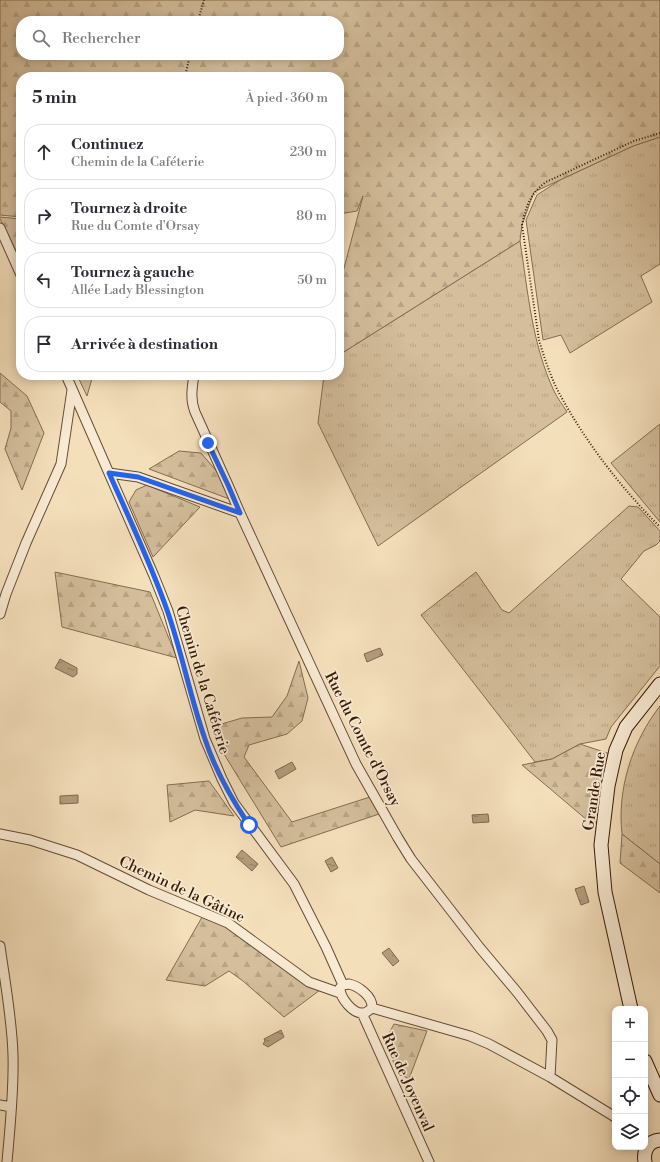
<!DOCTYPE html>
<html lang="fr">
<head>
<meta charset="utf-8">
<style>
	:root { --surface:#fff; --page:#f2f2f3; --text:#2b2b33; --muted:#7c7c81; --line:#e1e1e2 }
	body { margin:0; font-family:"Libre Bodoni",serif; background:var(--page); color:var(--text) }
	.controls { position:absolute; right:12px; bottom:12px; display:grid; overflow:hidden; border-radius:8px; box-shadow:0 2px 10px #0003 }
	.controls button { width:36px; height:36px; display:grid; place-items:center; padding:0; border:0; border-bottom:1px solid var(--line); background:var(--surface); color:var(--text); font:20px sans-serif }
	.stop { position:absolute; width:12px; height:12px; margin:-9px; border:3px solid #2563eb; border-radius:50%; background:#fff }
	.stop.end { background:#2563eb; border-color:#fff; box-shadow:0 1px 4px #0008 }
	.list { margin:0; padding:0; list-style:none }
	h2 { display:flex; justify-content:space-between; align-items:center; height:52px; margin:0; padding:0 16px; font-size:17px }
	h2 small { font-size:13px; font-weight:400; color:var(--muted) }
	.list li { display:grid; grid-template-columns:26px 1fr auto; gap:12px; align-items:center; box-sizing:border-box; height:56px; margin:0 8px 8px; padding:0 8px; border:1px solid var(--line); border-radius:16px }
	.list b { display:block; font-size:15px; white-space:nowrap }
	.list p { margin:0; font-size:13px; white-space:nowrap; color:var(--muted) }
	.list em { font-size:13px; font-style:normal; color:var(--muted) }
	.icon { flex:none; width:22px; height:22px; fill:none; stroke:currentColor; stroke-width:2; stroke-linecap:round; stroke-linejoin:round }
	.map { position:relative; flex:none; width:660px; height:1162px; overflow:hidden }
	.search { position:absolute; background:var(--surface); box-shadow:0 2px 10px #0003; left:16px; top:16px; width:328px; height:44px; display:flex; align-items:center; gap:10px; box-sizing:border-box; padding:0 14px; border-radius:16px; color:var(--muted); font-size:15px }
	.panel { position:absolute; background:var(--surface); box-shadow:0 2px 10px #0003; left:16px; top:72px; width:328px; height:308px; border-radius:16px }
	.map>svg:first-child { display:block }
	.grass { fill:url(#grass-tufts); stroke:#846c50 }
	.forest { fill:url(#forest-firs); stroke:#846c50; fill-rule:evenodd }
	.water { fill:url(#water-ripples); stroke:#81684d }
	.lines { fill:none; stroke-linecap:round; stroke-linejoin:round }
	.street-casing { stroke:#654b32; stroke-width:11 }
	.secondary-casing { stroke:#351a04; stroke-width:15 }
	.path { stroke:#351a04; stroke-width:2; stroke-dasharray:1 2; stroke-linecap:butt }
	.street { stroke:#f8ead3; stroke-width:9 }
	.secondary { stroke:#f8ead3; stroke-width:13 }
	.route { stroke:#2563eb; stroke-width:5 }
	.labels { text-anchor:middle; stroke-width:3.5; stroke-linejoin:round; paint-order:stroke }
	.street-label { font-size:15px; fill:#351a04; stroke:#f8ead3 }
</style>
</head>
<body>
<div class="map">
<svg width="660" height="1162" viewBox="0 0 660 1162">
	<defs>
		<pattern id="grass-tufts" width="24" height="20" patternUnits="userSpaceOnUse"><rect width="24" height="20" fill="#d4be9c"/><path d="M3 7l-1-3M5 7V3M7 7l1-3M15 17l-1-3M17 17v-4M19 17l1-3" fill="none" stroke="#b7a385"/></pattern>
		<pattern id="forest-firs" width="22" height="20" patternUnits="userSpaceOnUse"><rect width="22" height="20" fill="#d4be9c"/><path d="M5 1l3.5 6h-7zM16 11l3.5 6h-7z" fill="#b7a385"/></pattern>
		<pattern id="water-ripples" width="26" height="14" patternUnits="userSpaceOnUse"><rect width="26" height="14" fill="#b39c7d"/><path d="M2 4q2-2 4 0t4 0M15 11q2-2 4 0t4 0" fill="none" stroke="#927e64"/></pattern>
	</defs>
	<rect width="100%" height="100%" fill="#f4dfbb"/>
	<filter id="stains"><feTurbulence type="fractalNoise" baseFrequency=".005" numOctaves="4"/><feColorMatrix values="0 0 0 0 .2 0 0 0 0 .09 0 0 0 0 .02 0 0 0 .5 -.17"/></filter>
	<radialGradient id="worn" r=".72"><stop offset=".6" stop-color="#630" stop-opacity="0"/><stop offset="1" stop-color="#630" stop-opacity=".3"/></radialGradient>
	<!-- grass -->
	<path class="grass" d="M 660,137 L 660,264 L 641,276 L 652,302 L 570,353 L 561,335 L 543,340 L 526,220 L 537,195 L 560,180 L 633,146 Z
		M 520,241 C 528,292 532,344 554,391 C 557,398 563,405 567,412 L 378,546 L 318,423 L 324,375 L 339,375 L 339,355 Z
		M 660,424 L 660,522 L 611,463 Z
		M 629,506 L 638,507 L 660,531 L 660,541 L 656,545 L 644,551 L 621,579 L 660,617 L 660,666 L 611,727 L 606,739 L 580,744 L 552,759 L 535,762 L 421,615 L 476,572 L 502,610 L 509,613 Z
		M 660,706 L 660,864 L 622,834 C 617,789 632,742 660,706 Z"/>
	<!-- forest -->
	<path class="forest" d="M 0,0 L 660,0 L 660,137 L 633,146 L 534,192 L 522,225 L 520,241 L 339,355 L 339,287 L 363,196 L 357,211 L 339,214 L 339,77 L 21,77 L 21,217 L 0,215 ZM 21,21 L 339,21 L 339,55 L 21,55 Z
		M 0,217 L 21,219 L 21,261 L 0,219 Z
		M 0,373 L 27,396 L 44,433 L 22,490 L 5,449 L 11,428 L 11,411 L 0,402 Z
		M 77,375 L 93,375 L 87,396 Z
		M 179,451 L 201,453 L 219,474 L 232,500 L 149,469 Z
		M 147,485 L 200,507 L 153,557 L 129,502 L 136,490 Z
		M 55,572 L 150,592 L 177,658 L 62,627 Z
		M 299,661 L 308,698 L 302,721 L 287,734 L 249,745 L 244,757 L 292,822 L 373,796 L 379,814 L 281,847 L 224,754 L 218,725 L 242,718 L 272,717 L 287,696 Z
		M 580,744 L 613,755 L 600,831 L 522,765 L 552,759 Z
		M 209,781 L 234,816 L 195,810 L 170,822 L 167,785 Z
		M 622,834 L 660,864 L 660,893 L 620,863 Z
		M 205,912 L 320,990 L 284,1017 L 243,981 L 229,971 L 205,986 L 166,980 Z
		M 394,1024 L 427,1031 L 409,1079 L 398,1073 L 385,1041 Z"/>
	<!-- water -->
	<path class="water" d="M 380,648 L 383,655 L 367,662 L 364,654 Z
		M 60,659 L 77,668 L 77,674 L 73,677 L 55,668 Z
		M 292,762 L 296,769 L 279,779 L 275,771 Z
		M 78,795 L 78,803 L 60,804 L 60,796 Z
		M 488,814 L 489,822 L 473,823 L 472,815 Z
		M 242,850 L 258,864 L 252,871 L 236,857 Z
		M 332,857 L 338,868 L 331,872 L 325,861 Z
		M 584,886 L 589,902 L 581,905 L 575,889 Z
		M 389,948 L 399,961 L 393,966 L 382,953 Z
		M 281,1030 L 284,1037 L 268,1047 L 263,1044 L 265,1041 L 264,1039 Z"/>
	<g class="lines">
		<defs>
			<path id="street" d="M 0,228 L 21,275
				M 66,375 L 154,576 L 168,611 L 205,739 L 222,779 L 234,803 L 294,884 L 326,947 L 343,985
				M 194,375 C 192,388 190,399 195,412 L 228,485 L 240,513 L 356,764 L 398,838 L 411,859 L 480,948 L 517,992 L 547,1031 L 552,1040 L 550,1077
				M 109,473 L 138,477 L 240,513
				M 0,614 L 6,594 L 26,543 L 61,464 L 72,390
				M 0,834 L 30,840 L 77,855 L 149,890 L 228,923 L 309,982 L 340,993
				M 0,946 C 5,982 12,1019 13,1055 C 14,1091 10,1127 7,1162
				M 349,984 C 358,986 373,996 372,1008 C 369,1010 367,1013 363,1013 C 353,1014 340,998 340,988 L 343,985 Z
				M 372,1008 L 470,1036 L 489,1044 L 550,1077 L 615,1117
				M 362,1013 L 429,1162
				M 0,1105 L 11,1107"/>
			<path id="secondary" d="M 631,1009 L 605,892 L 601,845 L 608,786 L 616,750 L 626,727 L 660,684
				M 645,1061 L 660,1095
				M 645,1162 C 643,1151 648,1141 660,1140"/>
		</defs>
		<!-- street casing -->
		<use href="#street" class="street-casing"/>
		<!-- secondary casing -->
		<use href="#secondary" class="secondary-casing"/>
		<!-- path -->
		<path class="path" d="M 198,21 L 204,0
			M 185,77 L 190,55
			M 660,133 L 634,141 L 546,182 C 530,194 526,206 522,225 L 539,340 C 544,357 550,375 558,391 C 584,440 621,488 660,527"/>
		<!-- street -->
		<use href="#street" class="street"/>
		<!-- secondary -->
		<use href="#secondary" class="secondary"/>
	</g>
	<g class="lines">
		<!-- route -->
		<path class="route" d="M 208,443 L 228,485 L 240,513 L 138,477 L 109,473 C 129,518 151,564 167,610 C 182,652 190,697 205,739 C 215,770 231,798 249,825"/>
	</g>
	<g class="labels">
		<!-- street labels -->
		<g class="street-label">
			<text transform="translate(203 680) rotate(73)" y="5">Chemin de la Caféterie</text>
			<text transform="translate(363 739) rotate(63)" y="5">Rue du Comte d'Orsay</text>
			<text transform="translate(594 791) rotate(-81)" y="5">Grande Rue</text>
			<text transform="translate(182 889) rotate(25)" y="5">Chemin de la Gâtine</text>
			<text transform="translate(408 1082) rotate(66)" y="5">Rue de Joyenval</text>
		</g>
	</g>
	<rect width="100%" height="100%" filter="url(#stains)"/>
	<rect width="100%" height="100%" fill="url(#worn)"/>
</svg>
<div class="controls">
<button>+</button>
<button>−</button>
<button><svg class="icon" aria-label="locate" viewBox="0 0 24 24"><circle cx="12" cy="12" r="6"/><path d="M12 2v4M12 18v4M2 12h4M18 12h4"/></svg></button>
<button><svg class="icon" aria-label="layers" viewBox="0 0 24 24"><path d="M12 4l9 5-9 5-9-5zM3 14l9 5 9-5"/></svg></button>
</div>
<div class="stop" style="left:249px;top:825px"></div>
<div class="stop end" style="left:208px;top:443px"></div>
<div class="search"><svg class="icon" aria-label="search" viewBox="0 0 24 24"><circle cx="10" cy="10" r="6"/><path d="M15 15l6 6"/></svg>Rechercher</div>
<section class="panel">
<h2>5 min<small>À pied · 360 m</small></h2>
<ul class="list">
<li><svg class="icon" aria-label="ahead" viewBox="0 0 24 24"><path d="M12 20V5M6 11l6-6 6 6"/></svg><div><b>Continuez</b><p>Chemin de la Caféterie</p></div><em>230 m</em></li>
<li><svg class="icon" aria-label="right" viewBox="0 0 24 24"><path d="M7 20v-9h11M14 6l5 5-5 5"/></svg><div><b>Tournez à droite</b><p>Rue du Comte d'Orsay</p></div><em>80 m</em></li>
<li><svg class="icon" aria-label="left" viewBox="0 0 24 24"><path d="M17 20v-9H6M10 6l-5 5 5 5"/></svg><div><b>Tournez à gauche</b><p>Allée Lady Blessington</p></div><em>50 m</em></li>
<li><svg class="icon" aria-label="arrive" viewBox="0 0 24 24"><path d="M6 21V4h12l-3 4 3 4H6"/></svg><div><b>Arrivée à destination</b></div></li>
</ul>
</section>
</div>
</body>
</html>
